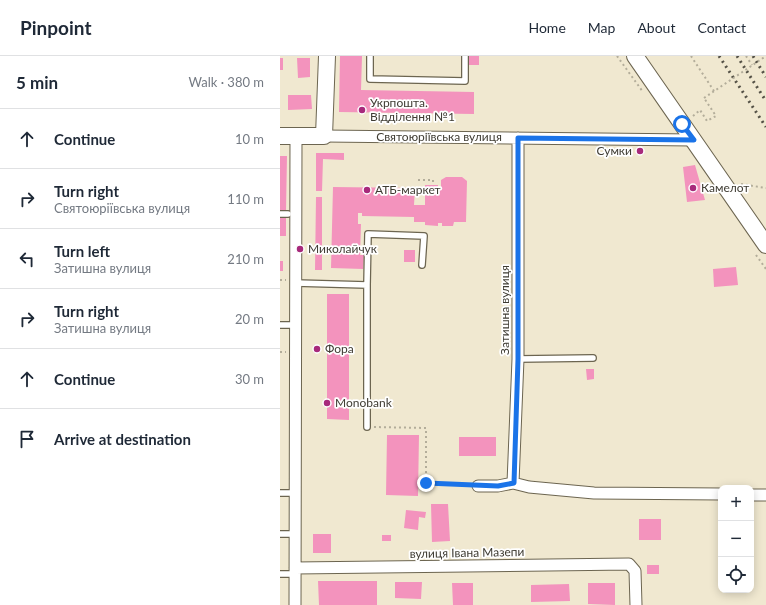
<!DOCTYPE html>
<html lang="en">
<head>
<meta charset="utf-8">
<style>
	:root { --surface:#fff; --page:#f6f6f7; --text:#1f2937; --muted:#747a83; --line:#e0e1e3 }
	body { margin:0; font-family:Lato,sans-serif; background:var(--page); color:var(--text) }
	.controls { position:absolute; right:12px; bottom:12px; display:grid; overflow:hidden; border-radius:8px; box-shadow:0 2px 10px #0003 }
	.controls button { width:36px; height:36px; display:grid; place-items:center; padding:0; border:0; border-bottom:1px solid var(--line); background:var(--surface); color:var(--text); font:20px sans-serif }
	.stop { position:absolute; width:12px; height:12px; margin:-9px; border:3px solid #1a73e8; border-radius:50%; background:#fff }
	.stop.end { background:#1a73e8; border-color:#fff; box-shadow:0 1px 4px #0008 }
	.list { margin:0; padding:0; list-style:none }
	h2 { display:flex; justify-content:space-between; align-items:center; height:52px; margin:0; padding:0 16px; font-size:17px }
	h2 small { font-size:13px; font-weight:400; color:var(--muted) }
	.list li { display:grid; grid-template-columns:26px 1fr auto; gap:12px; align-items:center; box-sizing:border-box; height:60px; padding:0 16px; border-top:1px solid var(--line) }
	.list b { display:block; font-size:15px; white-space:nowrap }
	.list p { margin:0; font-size:13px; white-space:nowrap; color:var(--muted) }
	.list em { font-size:13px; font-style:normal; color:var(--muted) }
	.icon { flex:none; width:22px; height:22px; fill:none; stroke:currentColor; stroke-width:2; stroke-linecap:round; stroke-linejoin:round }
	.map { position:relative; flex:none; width:486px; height:549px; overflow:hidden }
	header { display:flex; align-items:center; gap:24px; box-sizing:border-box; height:56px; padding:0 20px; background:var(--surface); border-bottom:1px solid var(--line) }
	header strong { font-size:19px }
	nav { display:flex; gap:22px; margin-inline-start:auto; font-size:14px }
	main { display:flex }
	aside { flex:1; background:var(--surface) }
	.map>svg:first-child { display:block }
	.building { fill:#f393bd }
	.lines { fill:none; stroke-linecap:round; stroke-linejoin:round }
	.lane-casing { stroke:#6c6550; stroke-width:8 }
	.street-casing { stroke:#6c6550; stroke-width:13 }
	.secondary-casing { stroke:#6c6550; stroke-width:18 }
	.path { stroke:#b3ad9a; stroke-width:2; stroke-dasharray:2 3; stroke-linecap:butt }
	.lane { stroke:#fff; stroke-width:5.5 }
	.street { stroke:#fff; stroke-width:11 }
	.secondary { stroke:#fff; stroke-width:16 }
	.rail { stroke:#545146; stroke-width:3; stroke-dasharray:2 4; stroke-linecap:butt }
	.path-bridge { stroke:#b3ad9a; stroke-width:2; stroke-dasharray:2 3; stroke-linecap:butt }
	.route { stroke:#1a73e8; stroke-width:5 }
	.poi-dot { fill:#a7297b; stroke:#fff; stroke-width:1.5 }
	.labels { text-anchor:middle; stroke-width:3.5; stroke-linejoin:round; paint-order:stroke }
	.poi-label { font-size:12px; fill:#3f3c33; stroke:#fff; text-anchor:start }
	.street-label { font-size:12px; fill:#3f3c33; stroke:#fff }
</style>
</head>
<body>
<header>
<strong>Pinpoint</strong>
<nav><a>Home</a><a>Map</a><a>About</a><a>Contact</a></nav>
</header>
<main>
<aside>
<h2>5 min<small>Walk · 380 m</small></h2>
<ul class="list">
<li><svg class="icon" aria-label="ahead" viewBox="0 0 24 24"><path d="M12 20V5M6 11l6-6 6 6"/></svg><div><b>Continue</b></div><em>10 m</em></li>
<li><svg class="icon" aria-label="right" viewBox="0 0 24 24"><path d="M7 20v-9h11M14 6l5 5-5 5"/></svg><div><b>Turn right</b><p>Святоюріївська вулиця</p></div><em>110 m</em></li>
<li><svg class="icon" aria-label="left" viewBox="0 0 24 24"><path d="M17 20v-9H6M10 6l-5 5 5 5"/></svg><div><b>Turn left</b><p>Затишна вулиця</p></div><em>210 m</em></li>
<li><svg class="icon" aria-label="right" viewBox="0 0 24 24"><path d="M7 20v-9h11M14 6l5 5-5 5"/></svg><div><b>Turn right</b><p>Затишна вулиця</p></div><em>20 m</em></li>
<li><svg class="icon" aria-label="ahead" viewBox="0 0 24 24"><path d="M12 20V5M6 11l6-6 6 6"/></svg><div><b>Continue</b></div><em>30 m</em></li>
<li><svg class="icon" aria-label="arrive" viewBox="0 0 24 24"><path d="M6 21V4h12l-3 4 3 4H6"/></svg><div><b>Arrive at destination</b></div></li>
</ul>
</aside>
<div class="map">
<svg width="486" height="549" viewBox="0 0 486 549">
	<rect width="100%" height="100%" fill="#f0e8d0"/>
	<!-- building -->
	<path class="building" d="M 60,0 L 82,0 L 81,34 L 194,36 L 194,58 L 59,56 Z
		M 188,0 L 199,0 L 199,9 L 188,9 Z
		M 0,2 L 3,2 L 3,14 L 0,14 Z
		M 17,2 L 30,2 L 30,21 L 18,22 Z
		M 8,39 L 31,39 L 32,53 L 8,54 Z
		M 36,97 L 64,97 L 64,104 L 43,103 L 42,135 L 36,135 Z
		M 0,100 L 7,100 L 6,155 L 0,155 Z
		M 415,109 L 425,144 L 407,146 L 403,111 Z
		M 166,121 L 182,121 L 187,125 L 186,166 L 174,166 L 173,170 L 162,170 L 162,167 L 158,167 L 158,170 L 145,169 L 145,166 L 134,166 L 134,161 L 82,160 L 82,157 L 78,157 L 78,168 L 81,168 L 80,199 L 84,199 L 83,213 L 51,212 L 53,131 L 135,132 L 134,149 L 145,149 L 145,129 L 158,129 L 158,132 L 161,132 L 161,124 Z
		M 36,141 L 42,141 L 42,214 L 35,214 Z
		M 0,161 L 6,161 L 6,180 L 0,180 Z
		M 124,194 L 135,194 L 135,206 L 124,206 Z
		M 0,205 L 3,205 L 3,215 L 0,215 Z
		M 456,211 L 458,229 L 434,231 L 433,213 Z
		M 47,238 L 69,238 L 69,364 L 47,363 Z
		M 306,313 L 314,313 L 314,323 L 307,324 Z
		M 107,379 L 139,379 L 138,440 L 106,439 Z
		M 179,381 L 216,381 L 216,400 L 179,400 Z
		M 151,448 L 168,448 L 170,485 L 152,486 Z
		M 126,454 L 146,456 L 145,462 L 139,461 L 138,474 L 124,472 Z
		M 359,463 L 381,463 L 381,484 L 359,484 Z
		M 33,478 L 51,478 L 51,497 L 33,497 Z
		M 102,479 L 111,479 L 111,485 L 102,485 Z
		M 367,509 L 379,509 L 379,518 L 367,518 Z
		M 38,525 L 97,525 L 97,549 L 39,549 Z
		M 115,526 L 142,526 L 141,543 L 115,542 Z
		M 172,527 L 193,527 L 193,549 L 173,549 Z
		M 308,527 L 335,527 L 335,549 L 308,548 Z
		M 289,528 L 290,545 L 251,546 L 251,529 Z"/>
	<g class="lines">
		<defs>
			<path id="lane" d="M 90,0 L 90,23 L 185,25 L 185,0
				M 0,158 L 8,158
				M 15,227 L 87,229 L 87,371
				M 87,229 L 88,178 L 144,180 L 142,209
				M 0,269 L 15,269
				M 238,303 L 313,302
				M 0,437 L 15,437
				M 0,478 L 15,478
				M 0,518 L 15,518"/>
			<path id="street" d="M 44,80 L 413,84
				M 233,427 L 238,303 L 238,82
				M 198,430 L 218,430 L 233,427 L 249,431 L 314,437 L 441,438
				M 471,439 L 486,439
				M 15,512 L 349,508 L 355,515 L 356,549
				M 15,549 L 16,80"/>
			<path id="secondary" d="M 355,0 L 486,189
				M 0,80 L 44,80 L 47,0"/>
		</defs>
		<!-- lane casing -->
		<use href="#lane" class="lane-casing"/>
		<!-- street casing -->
		<use href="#street" class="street-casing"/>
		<!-- secondary casing -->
		<use href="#secondary" class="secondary-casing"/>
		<!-- path -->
		<path class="path" d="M 337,0 L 363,36
			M 411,0 L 434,35
			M 466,0 L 472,9
			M 413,60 L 420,54 L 427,65 L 436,60 L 424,42
			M 138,124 L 153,124 L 153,129
			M 461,128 L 486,132
			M 476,199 L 486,213
			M 0,224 L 6,224
			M 0,296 L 6,296
			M 94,371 L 146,372 L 146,427 L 187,429"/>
		<!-- lane -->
		<use href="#lane" class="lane"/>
		<!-- street -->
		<use href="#street" class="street"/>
		<!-- secondary -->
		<use href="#secondary" class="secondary"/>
		<!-- rail -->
		<path class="rail" d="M 439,0 L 486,71
			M 457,0 L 486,45
			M 473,0 L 486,21"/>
		<!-- path-bridge -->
		<path class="path-bridge" d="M 424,42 L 486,0"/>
	</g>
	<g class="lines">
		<!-- route -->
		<path class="route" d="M 146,427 L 218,430 L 234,427 L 238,303 L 238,82 L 414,84 L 402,68"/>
	</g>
	<!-- markers -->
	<g class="poi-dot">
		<circle cx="82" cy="54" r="4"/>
		<circle cx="360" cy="95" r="4"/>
		<circle cx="413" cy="132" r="4"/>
		<circle cx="87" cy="134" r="4"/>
		<circle cx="20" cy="193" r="4"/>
		<circle cx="37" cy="293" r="4"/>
		<circle cx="47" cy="347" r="4"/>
	</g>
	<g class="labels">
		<!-- poi labels -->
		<g class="poi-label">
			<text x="90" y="51">Укрпошта.<tspan x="90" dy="14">Відділення №1</tspan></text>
			<text x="352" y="99" text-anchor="end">Сумки</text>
			<text x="421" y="136">Камелот</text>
			<text x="95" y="138">АТБ-маркет</text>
			<text x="28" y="197">Миколайчук</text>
			<text x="45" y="297">Фора</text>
			<text x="55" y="351">Monobank</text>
		</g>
		<!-- street labels -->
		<g class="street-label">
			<text x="159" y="85">Святоюріївська вулиця</text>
			<text transform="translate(225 254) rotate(-90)" y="4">Затишна вулиця</text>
			<text transform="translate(187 497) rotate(-1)" y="4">вулиця Івана Мазепи</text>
		</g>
	</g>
</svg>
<div class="controls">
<button>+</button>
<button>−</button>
<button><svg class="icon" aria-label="locate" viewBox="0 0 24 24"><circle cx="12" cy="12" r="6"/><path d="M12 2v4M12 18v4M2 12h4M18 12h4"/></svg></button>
</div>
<div class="stop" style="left:402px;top:68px"></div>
<div class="stop end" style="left:146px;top:427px"></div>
</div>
</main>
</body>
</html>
